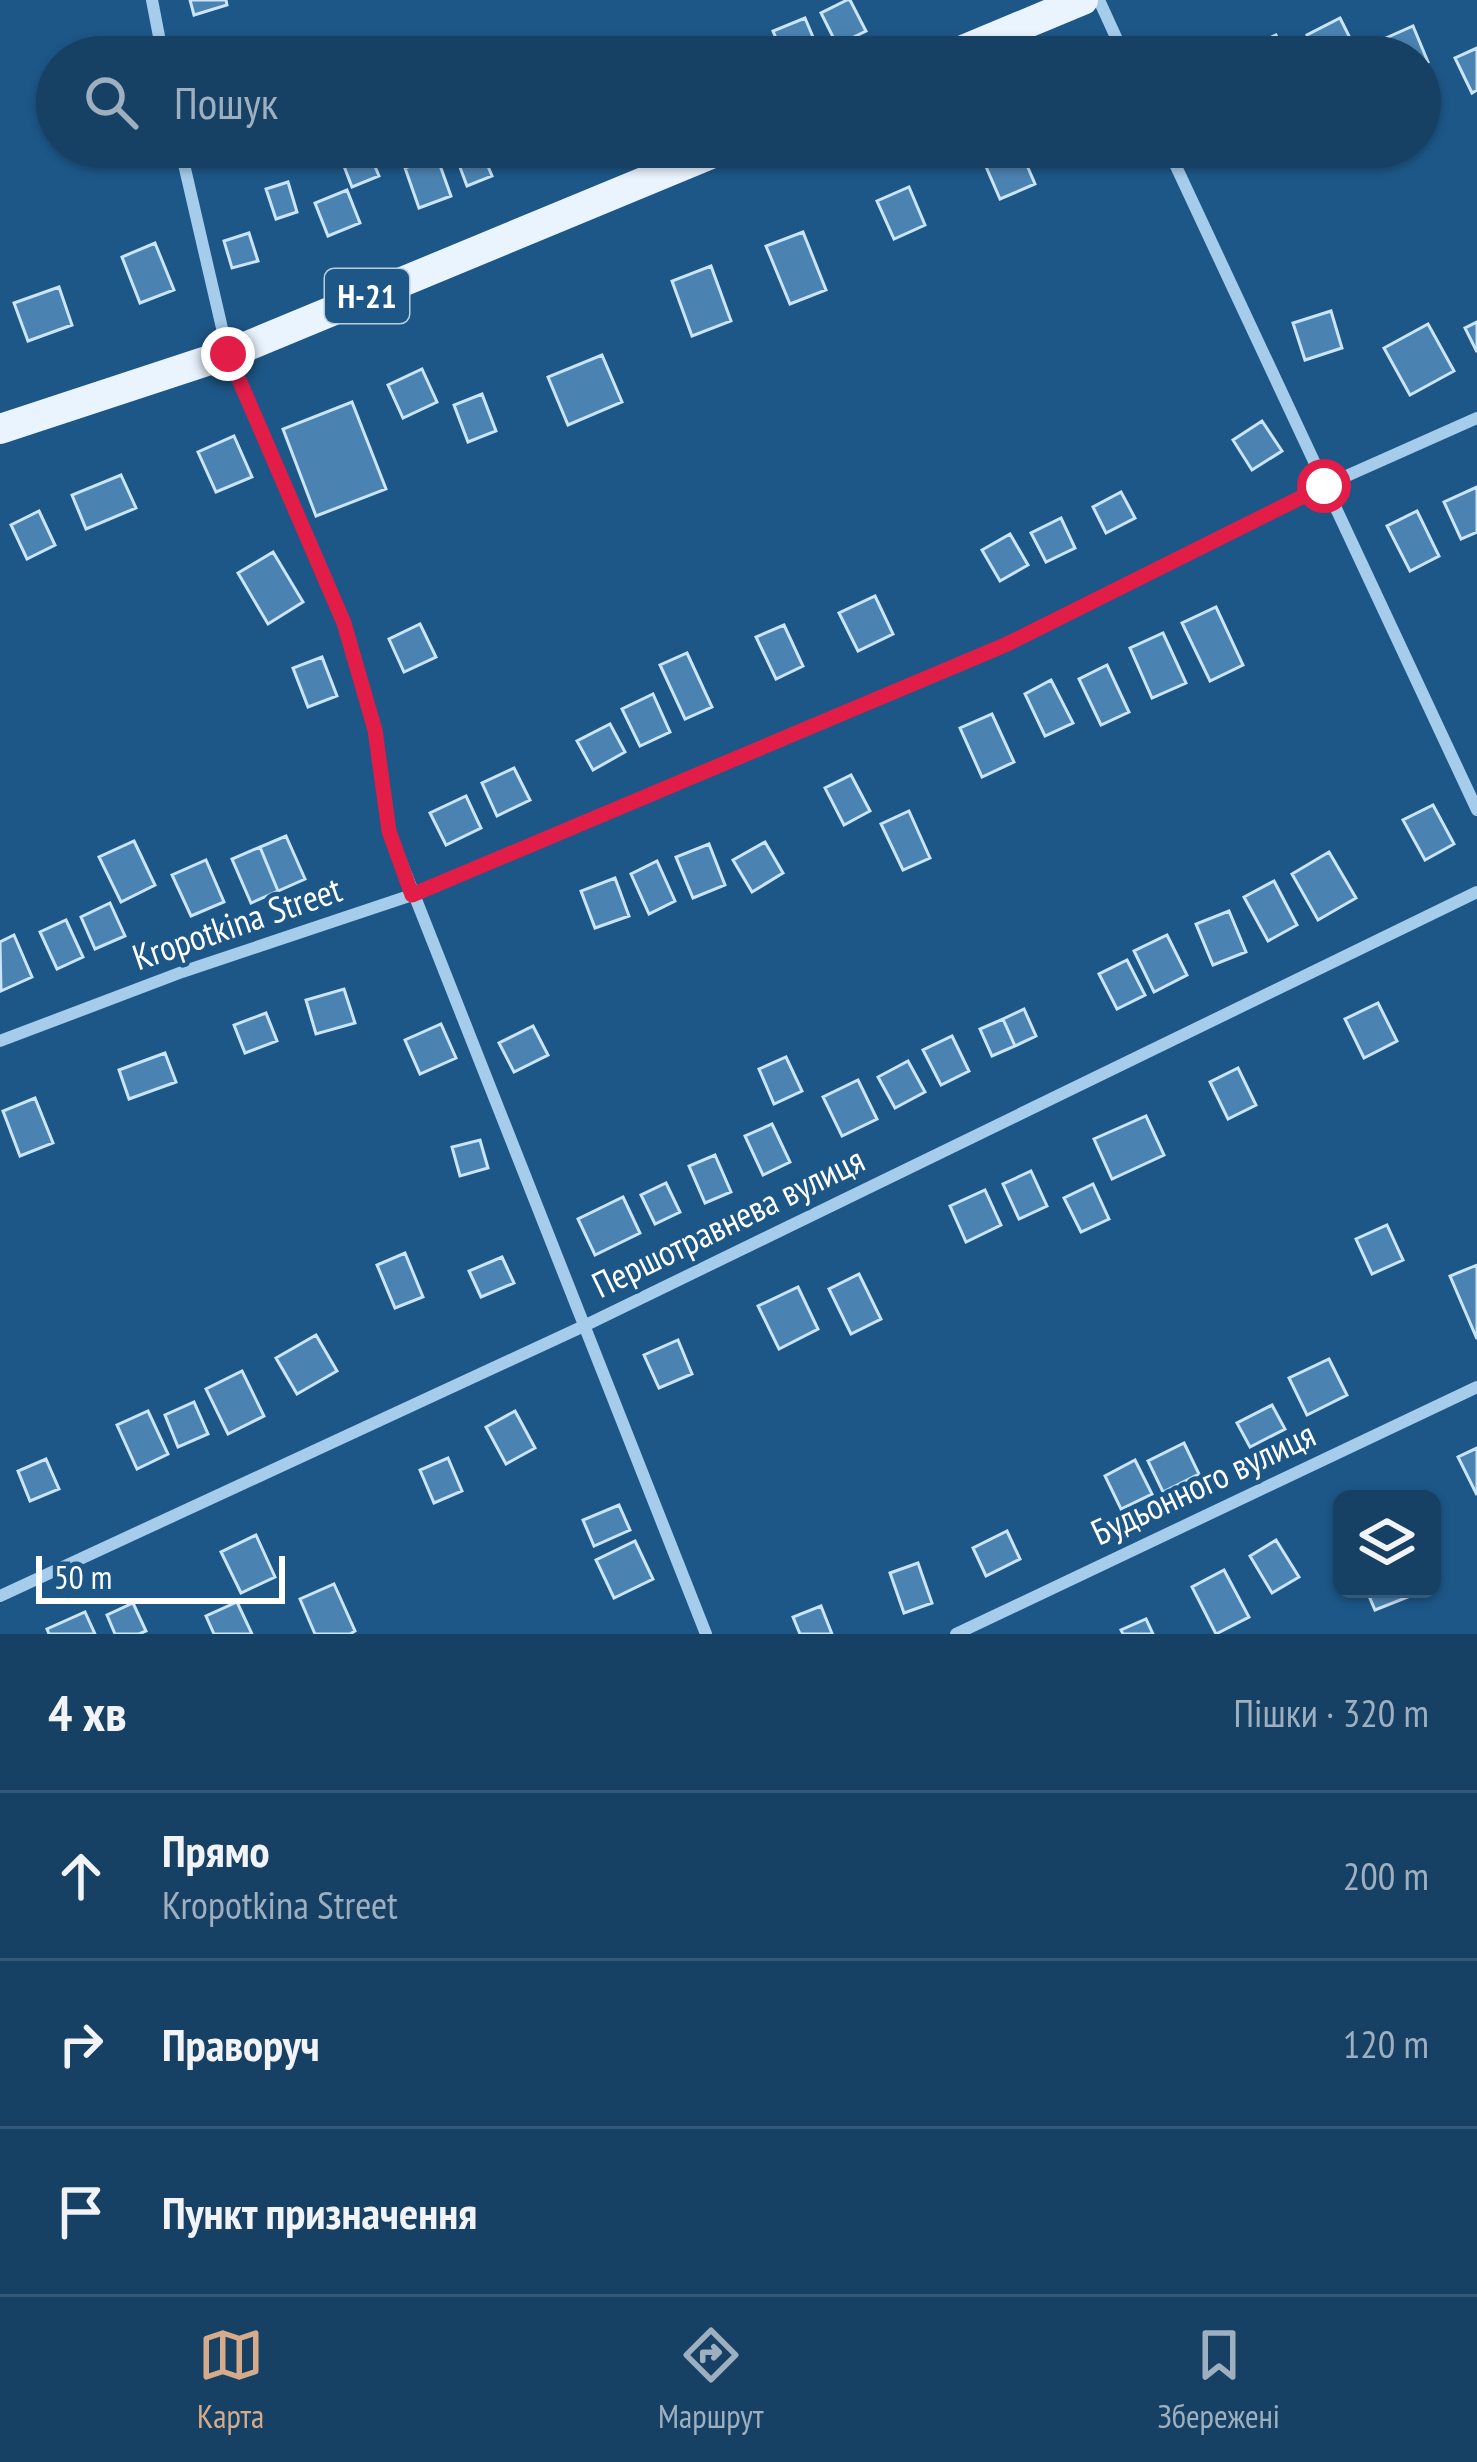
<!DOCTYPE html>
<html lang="uk">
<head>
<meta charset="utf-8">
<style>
	:root { --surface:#164165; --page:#234c6e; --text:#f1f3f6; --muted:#9eafbf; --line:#355a79; --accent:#d6ab8b }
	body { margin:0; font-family:"PT Sans Narrow",sans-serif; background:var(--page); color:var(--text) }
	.controls { position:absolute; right:36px; bottom:36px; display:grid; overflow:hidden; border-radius:18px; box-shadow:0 3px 9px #0004 }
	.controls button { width:108px; height:108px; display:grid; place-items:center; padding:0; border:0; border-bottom:3px solid var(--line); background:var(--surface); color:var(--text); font:60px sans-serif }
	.scale { position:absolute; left:36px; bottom:30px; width:249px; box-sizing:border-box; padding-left:12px; border:6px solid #fff; border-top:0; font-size:33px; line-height:42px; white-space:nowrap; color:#fff; -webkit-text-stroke:9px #1d5787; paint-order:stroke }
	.stop { position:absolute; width:36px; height:36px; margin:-27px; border:9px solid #e11d48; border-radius:50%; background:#fff }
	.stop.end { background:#e11d48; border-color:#fff; box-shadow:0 3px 12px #0008 }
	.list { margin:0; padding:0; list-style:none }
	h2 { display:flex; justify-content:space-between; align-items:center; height:156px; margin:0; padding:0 48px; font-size:51px }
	h2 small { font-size:39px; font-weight:400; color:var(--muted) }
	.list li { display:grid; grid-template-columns:78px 1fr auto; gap:36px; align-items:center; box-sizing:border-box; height:168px; padding:0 48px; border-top:3px solid var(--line) }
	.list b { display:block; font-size:45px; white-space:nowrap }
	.list p { margin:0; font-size:39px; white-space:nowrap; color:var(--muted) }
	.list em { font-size:39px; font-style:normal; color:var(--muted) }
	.icon { flex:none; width:66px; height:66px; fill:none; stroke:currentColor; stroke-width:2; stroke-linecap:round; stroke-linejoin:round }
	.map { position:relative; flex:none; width:1477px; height:1634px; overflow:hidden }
	.search { position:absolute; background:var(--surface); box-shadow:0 3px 9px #0004; left:36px; right:36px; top:36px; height:132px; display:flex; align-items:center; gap:30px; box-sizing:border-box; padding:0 42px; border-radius:66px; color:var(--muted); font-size:45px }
	.sheet { height:660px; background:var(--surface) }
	nav { display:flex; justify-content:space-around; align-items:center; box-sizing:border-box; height:168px; border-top:3px solid var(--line); background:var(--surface); font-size:33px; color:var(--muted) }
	nav a { display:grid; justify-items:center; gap:6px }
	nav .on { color:var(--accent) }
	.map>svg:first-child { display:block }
	.building { fill:#4a83b2; stroke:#cae4f8; stroke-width:3 }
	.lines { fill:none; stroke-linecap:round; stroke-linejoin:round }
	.street { stroke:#a5cceb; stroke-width:12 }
	.primary { stroke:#eaf4ff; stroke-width:30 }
	.route { stroke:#e11d48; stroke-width:15 }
	.labels { text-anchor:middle; stroke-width:9; stroke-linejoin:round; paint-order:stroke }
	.shield { fill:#1d5787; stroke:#bbcddb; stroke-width:3 }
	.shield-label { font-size:33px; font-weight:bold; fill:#fff }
	.street-label { font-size:36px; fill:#fff; stroke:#1d5787 }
</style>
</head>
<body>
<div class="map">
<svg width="1477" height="1634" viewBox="0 0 1477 1634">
	<rect width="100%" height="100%" fill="#1d5787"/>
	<!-- building -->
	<path class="building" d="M 190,0 L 226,0 L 227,5 L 194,15 Z
		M 847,0 L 850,0 L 866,31 L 837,45 L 821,13 Z
		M 805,18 L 818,49 L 799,57 L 784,57 L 773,31 Z
		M 1340,18 L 1355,48 L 1337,57 L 1318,57 L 1307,35 Z
		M 1413,26 L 1428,62 L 1420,66 L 1420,57 L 1394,57 L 1386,38 Z
		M 1276,35 L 1286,57 L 1243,57 L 1241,51 Z
		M 1477,48 L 1477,90 L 1472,93 L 1455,58 Z
		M 474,147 L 480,147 L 492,176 L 467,186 L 455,154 Z
		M 507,147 L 535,147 L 538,156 L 514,166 Z
		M 1019,147 L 1035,184 L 1000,199 L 984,162 Z
		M 1090,147 L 1128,147 L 1096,161 Z
		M 368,150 L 379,176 L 352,187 L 342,161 Z
		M 437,157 L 451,196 L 419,208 L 405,168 Z
		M 288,182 L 297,212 L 276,219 L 266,189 Z
		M 909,187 L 925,225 L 894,239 L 877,201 Z
		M 347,190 L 360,223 L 328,236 L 315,203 Z
		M 803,232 L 826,290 L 790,304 L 766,246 Z
		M 249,233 L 258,261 L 232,268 L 224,241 Z
		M 155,243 L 174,290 L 140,303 L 122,257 Z
		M 711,266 L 731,321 L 692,336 L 672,281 Z
		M 59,287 L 72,325 L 28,341 L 14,303 Z
		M 1331,311 L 1342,348 L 1305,360 L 1293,323 Z
		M 1477,322 L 1477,352 L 1465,328 Z
		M 1428,324 L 1454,371 L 1410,395 L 1384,348 Z
		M 602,355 L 622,402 L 568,425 L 548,377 Z
		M 422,369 L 437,402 L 403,418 L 388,385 Z
		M 482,394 L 496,431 L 468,442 L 454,405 Z
		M 352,402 L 386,489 L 316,516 L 283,429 Z
		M 1262,421 L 1282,451 L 1252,470 L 1233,440 Z
		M 234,436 L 252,477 L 216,492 L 198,452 Z
		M 121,475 L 136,508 L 86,529 L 72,495 Z
		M 1477,487 L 1477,532 L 1461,539 L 1444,502 Z
		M 1121,492 L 1135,518 L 1106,533 L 1093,507 Z
		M 39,511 L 55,545 L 27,559 L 11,525 Z
		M 1417,511 L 1439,556 L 1410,571 L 1387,526 Z
		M 1061,518 L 1075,548 L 1046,562 L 1031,533 Z
		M 1010,534 L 1028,565 L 1000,581 L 982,550 Z
		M 273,552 L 303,602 L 268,624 L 238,573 Z
		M 875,596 L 893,634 L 858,651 L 839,613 Z
		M 1216,607 L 1243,665 L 1210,681 L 1182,623 Z
		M 420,624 L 436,657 L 404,672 L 389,639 Z
		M 784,625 L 803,666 L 776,679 L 756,637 Z
		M 1163,633 L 1186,683 L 1152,698 L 1130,648 Z
		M 687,653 L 712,707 L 685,719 L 660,665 Z
		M 322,657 L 337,696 L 308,707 L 293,668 Z
		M 1107,665 L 1129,712 L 1101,725 L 1079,679 Z
		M 1051,680 L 1073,723 L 1045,736 L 1025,694 Z
		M 653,694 L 670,732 L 640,746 L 622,709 Z
		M 992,714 L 1014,762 L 982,777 L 960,728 Z
		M 610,724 L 625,752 L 593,770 L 577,741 Z
		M 514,768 L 530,800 L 497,816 L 482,783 Z
		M 851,775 L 870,811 L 844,825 L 825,788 Z
		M 466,796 L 481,828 L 446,845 L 430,813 Z
		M 1433,805 L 1454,844 L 1425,860 L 1403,820 Z
		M 909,811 L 930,858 L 903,870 L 881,824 Z
		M 286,836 L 305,879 L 278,891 L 260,847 Z
		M 134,841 L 155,885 L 121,902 L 99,857 Z
		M 765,842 L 783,873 L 752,892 L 733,860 Z
		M 709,844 L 725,885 L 693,898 L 676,857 Z
		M 260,847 L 278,891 L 251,903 L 232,859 Z
		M 1329,852 L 1356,898 L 1318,920 L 1292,874 Z
		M 206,860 L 224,902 L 191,916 L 172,875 Z
		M 657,861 L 675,901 L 649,914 L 631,874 Z
		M 615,878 L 629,916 L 595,928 L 581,891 Z
		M 1274,881 L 1297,925 L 1268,941 L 1244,897 Z
		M 110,903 L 125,936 L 95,949 L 81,917 Z
		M 1229,911 L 1246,952 L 1213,965 L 1196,924 Z
		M 66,920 L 83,957 L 57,969 L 40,932 Z
		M 14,935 L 32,977 L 1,991 L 0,942 Z
		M 1167,935 L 1187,975 L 1154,992 L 1134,951 Z
		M 1127,960 L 1145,995 L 1117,1009 L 1099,974 Z
		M 344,989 L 355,1023 L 316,1034 L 306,1000 Z
		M 1378,1003 L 1397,1041 L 1364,1058 L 1345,1019 Z
		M 1024,1009 L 1036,1036 L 1015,1046 L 1003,1019 Z
		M 266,1013 L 277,1041 L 245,1053 L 234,1025 Z
		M 1003,1019 L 1015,1046 L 992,1056 L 980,1029 Z
		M 441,1024 L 456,1058 L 420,1074 L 405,1040 Z
		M 533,1026 L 548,1055 L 514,1072 L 499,1043 Z
		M 952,1036 L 969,1071 L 941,1085 L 923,1050 Z
		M 165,1053 L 176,1082 L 129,1099 L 119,1070 Z
		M 786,1057 L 802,1091 L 774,1104 L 759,1069 Z
		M 908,1061 L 925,1092 L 895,1108 L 878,1077 Z
		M 1238,1068 L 1256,1105 L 1228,1119 L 1210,1082 Z
		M 858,1080 L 877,1119 L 842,1136 L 823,1097 Z
		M 35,1098 L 53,1143 L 20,1156 L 3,1111 Z
		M 1146,1116 L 1164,1155 L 1112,1179 L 1094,1139 Z
		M 772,1124 L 790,1162 L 763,1175 L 745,1136 Z
		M 480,1140 L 488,1168 L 460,1176 L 452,1147 Z
		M 715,1155 L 731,1192 L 705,1203 L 689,1166 Z
		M 1031,1171 L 1047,1206 L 1019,1219 L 1003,1184 Z
		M 666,1183 L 680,1212 L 655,1224 L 641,1195 Z
		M 1093,1184 L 1109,1219 L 1081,1232 L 1064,1198 Z
		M 985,1190 L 1001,1225 L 966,1242 L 950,1206 Z
		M 623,1197 L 640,1233 L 595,1255 L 578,1219 Z
		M 1387,1225 L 1403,1260 L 1372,1274 L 1356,1239 Z
		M 405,1253 L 423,1297 L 395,1308 L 377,1265 Z
		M 502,1257 L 514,1283 L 481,1297 L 469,1271 Z
		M 1477,1265 L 1477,1339 L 1450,1276 Z
		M 859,1274 L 881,1319 L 851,1334 L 829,1289 Z
		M 798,1287 L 818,1329 L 779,1349 L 758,1306 Z
		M 316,1335 L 337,1371 L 297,1394 L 276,1358 Z
		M 678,1340 L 692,1374 L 659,1388 L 644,1355 Z
		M 1329,1359 L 1347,1395 L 1307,1415 L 1289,1378 Z
		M 242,1371 L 264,1416 L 228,1434 L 206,1389 Z
		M 194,1402 L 208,1434 L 178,1447 L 165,1415 Z
		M 1272,1405 L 1285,1429 L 1250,1447 L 1237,1423 Z
		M 148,1411 L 168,1454 L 137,1469 L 117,1425 Z
		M 515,1411 L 535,1448 L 506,1464 L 486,1427 Z
		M 1184,1443 L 1199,1474 L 1163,1492 L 1148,1461 Z
		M 1477,1448 L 1477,1495 L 1458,1457 Z
		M 448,1458 L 462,1491 L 434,1503 L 420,1470 Z
		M 46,1459 L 59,1489 L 30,1501 L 18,1471 Z
		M 1135,1460 L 1152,1494 L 1121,1509 L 1105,1476 Z
		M 619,1505 L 630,1530 L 594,1546 L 583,1520 Z
		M 1007,1531 L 1020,1559 L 986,1576 L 973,1548 Z
		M 256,1535 L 275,1577 L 241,1593 L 221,1552 Z
		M 1276,1540 L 1299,1577 L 1272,1593 L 1250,1556 Z
		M 635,1541 L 653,1579 L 614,1598 L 596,1560 Z
		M 918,1563 L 932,1603 L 904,1613 L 890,1573 Z
		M 1224,1570 L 1249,1617 L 1216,1634 L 1192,1587 Z
		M 334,1584 L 355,1631 L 350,1634 L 315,1634 L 300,1599 Z
		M 1366,1589 L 1405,1589 L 1408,1597 L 1375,1610 Z
		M 237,1602 L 252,1634 L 214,1634 L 206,1616 Z
		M 133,1603 L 146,1631 L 139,1634 L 115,1634 L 107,1615 Z
		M 821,1606 L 832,1634 L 800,1634 L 793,1617 Z
		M 85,1612 L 95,1634 L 49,1634 L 47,1629 Z
		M 1146,1619 L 1153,1634 L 1123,1634 L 1121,1630 Z"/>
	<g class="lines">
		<!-- street -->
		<path class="street" d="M 152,0 L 163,57
			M 1099,0 L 1125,57
			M 180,147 L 228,354 L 343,623 L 375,729 L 389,831 L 706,1634
			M 1167,147 L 1477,810
			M 0,1041 L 182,972 L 412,895 L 1005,645 L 1324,486 L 1477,418
			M 0,1596 L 586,1325 L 1477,892
			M 956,1634 L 1477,1387"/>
		<!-- primary -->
		<path class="primary" d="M 946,57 L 1083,0
			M 0,429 L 228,354 L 728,147"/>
	</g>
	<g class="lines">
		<!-- route -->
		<path class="route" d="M 228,354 L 344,623 L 375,730 L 389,831 L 412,895 L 1005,645 L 1324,486"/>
	</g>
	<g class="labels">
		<!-- shield labels -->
		<rect class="shield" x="325" y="269" width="84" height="54" rx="9"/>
		<g class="shield-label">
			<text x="367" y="308">Н-21</text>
		</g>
		<!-- street labels -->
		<g class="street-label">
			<text transform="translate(237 923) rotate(-19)" y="13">Kropotkina Street</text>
			<text transform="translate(728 1222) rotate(-26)" y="13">Першотравнева вулиця</text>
			<text transform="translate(1203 1483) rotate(-25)" y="13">Будьонного вулиця</text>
		</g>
	</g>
</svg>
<div class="controls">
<button><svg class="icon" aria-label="layers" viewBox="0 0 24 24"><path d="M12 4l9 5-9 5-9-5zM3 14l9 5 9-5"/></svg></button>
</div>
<div class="scale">50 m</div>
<div class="stop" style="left:1324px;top:486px"></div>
<div class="stop end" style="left:228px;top:354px"></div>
<div class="search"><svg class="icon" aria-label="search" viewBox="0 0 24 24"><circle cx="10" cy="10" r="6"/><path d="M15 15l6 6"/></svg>Пошук</div>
</div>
<section class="sheet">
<h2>4 хв<small>Пішки · 320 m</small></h2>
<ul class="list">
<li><svg class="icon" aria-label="ahead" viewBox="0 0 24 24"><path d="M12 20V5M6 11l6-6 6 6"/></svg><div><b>Прямо</b><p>Kropotkina Street</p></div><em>200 m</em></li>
<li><svg class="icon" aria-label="right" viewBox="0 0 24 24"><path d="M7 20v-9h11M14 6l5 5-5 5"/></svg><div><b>Праворуч</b></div><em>120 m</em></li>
<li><svg class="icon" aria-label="arrive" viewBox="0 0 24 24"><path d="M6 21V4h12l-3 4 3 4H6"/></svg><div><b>Пункт призначення</b></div></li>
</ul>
</section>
<nav>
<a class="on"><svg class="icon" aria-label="map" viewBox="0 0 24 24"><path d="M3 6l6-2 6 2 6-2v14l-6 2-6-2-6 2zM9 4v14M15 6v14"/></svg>Карта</a>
<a><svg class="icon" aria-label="directions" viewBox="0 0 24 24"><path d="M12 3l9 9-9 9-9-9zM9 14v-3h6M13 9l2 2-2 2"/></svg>Маршрут</a>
<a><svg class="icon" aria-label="saved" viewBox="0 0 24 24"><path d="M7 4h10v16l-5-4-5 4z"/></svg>Збережені</a>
</nav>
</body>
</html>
